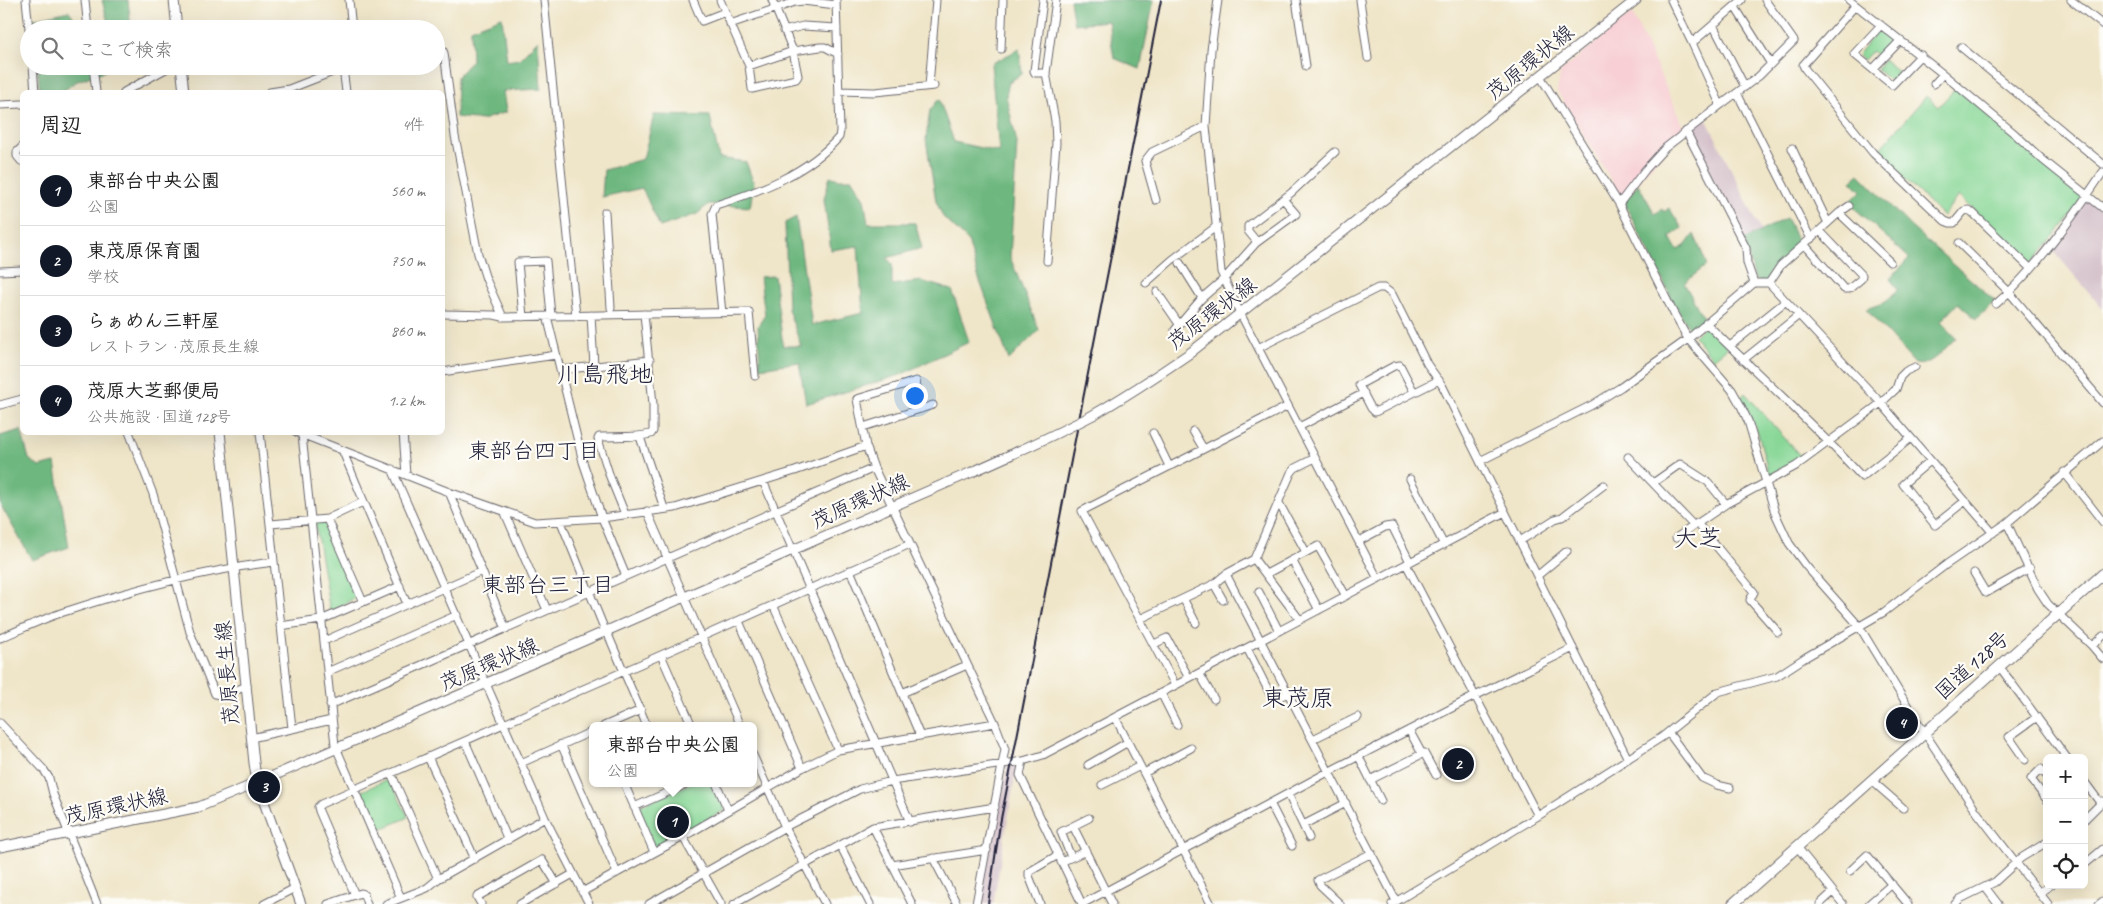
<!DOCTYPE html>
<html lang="ja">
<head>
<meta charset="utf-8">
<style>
	:root { --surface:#fff; --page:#f6f6f6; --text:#222; --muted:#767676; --line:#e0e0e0; --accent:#111827 }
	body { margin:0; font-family:Caveat,"Klee One",sans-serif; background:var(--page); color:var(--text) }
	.controls { position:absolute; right:15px; bottom:15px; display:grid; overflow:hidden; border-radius:8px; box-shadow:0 5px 20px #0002 }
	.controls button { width:45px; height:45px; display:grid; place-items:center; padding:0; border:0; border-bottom:1px solid var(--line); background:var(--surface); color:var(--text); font:25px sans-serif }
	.you { position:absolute; left:914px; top:395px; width:18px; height:18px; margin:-12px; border:4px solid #fff; border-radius:50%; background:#1a73e8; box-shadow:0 0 0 8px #1a73e833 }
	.badge { display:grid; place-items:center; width:32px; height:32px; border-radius:50%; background:var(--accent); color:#fff; font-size:16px; font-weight:700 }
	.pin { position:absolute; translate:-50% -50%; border:2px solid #fff; box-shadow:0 1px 5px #0006 }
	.popup { position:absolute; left:589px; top:722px; width:168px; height:65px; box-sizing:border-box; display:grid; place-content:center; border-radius:8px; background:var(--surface); filter:drop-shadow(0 1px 4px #0005); font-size:16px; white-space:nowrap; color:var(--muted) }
	.popup b { font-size:19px; color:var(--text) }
	.popup::after { content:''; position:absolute; left:50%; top:100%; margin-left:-10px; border:10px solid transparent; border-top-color:var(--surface) }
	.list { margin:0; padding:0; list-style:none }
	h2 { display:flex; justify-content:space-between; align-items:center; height:65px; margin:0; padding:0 20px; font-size:21px }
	h2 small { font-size:16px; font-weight:400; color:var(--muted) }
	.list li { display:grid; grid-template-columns:32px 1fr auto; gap:15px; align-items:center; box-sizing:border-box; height:70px; padding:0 20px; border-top:1px solid var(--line) }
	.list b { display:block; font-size:19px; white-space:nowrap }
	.list p { margin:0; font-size:16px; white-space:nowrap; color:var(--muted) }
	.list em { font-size:16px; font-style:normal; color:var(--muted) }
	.icon { flex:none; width:28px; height:28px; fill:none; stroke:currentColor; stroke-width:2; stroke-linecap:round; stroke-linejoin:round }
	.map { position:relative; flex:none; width:2103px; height:904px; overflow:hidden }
	.search { position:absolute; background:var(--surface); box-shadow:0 5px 20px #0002; left:20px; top:20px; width:425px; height:55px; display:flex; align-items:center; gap:12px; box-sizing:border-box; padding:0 18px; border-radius:28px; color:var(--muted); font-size:19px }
	.panel { position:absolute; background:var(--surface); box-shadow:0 5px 20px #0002; left:20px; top:90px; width:425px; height:345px; border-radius:8px }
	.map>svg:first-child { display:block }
	.built { fill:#f7cfd4 }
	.industrial { fill:#d2bdc8 }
	.green { fill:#88d797; stroke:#557c69 }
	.forest { fill:#6eb880; stroke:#486d5e }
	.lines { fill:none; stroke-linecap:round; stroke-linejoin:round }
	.minor-casing { stroke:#6a666c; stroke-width:9 }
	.major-casing { stroke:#6a666c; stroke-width:11 }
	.highway-casing { stroke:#6a666c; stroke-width:12 }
	.minor { stroke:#fff; stroke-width:7 }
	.major { stroke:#fff; stroke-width:9 }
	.highway { stroke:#fff; stroke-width:10 }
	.rail { stroke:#22223b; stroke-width:2 }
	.major-bridge-casing { stroke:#6a666c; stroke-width:11; stroke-linecap:butt }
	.major-bridge { stroke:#fff; stroke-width:9 }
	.labels { text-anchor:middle; stroke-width:4.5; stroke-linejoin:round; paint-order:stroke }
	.street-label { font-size:21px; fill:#22223b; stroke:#fdfcf7 }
	.neighbourhood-label { font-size:22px; fill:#22223b; stroke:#fdfcf7 }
	.quarter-label { font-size:24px; fill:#22223b; stroke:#fdfcf7 }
</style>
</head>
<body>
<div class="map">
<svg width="2103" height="904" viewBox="0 0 2103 904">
	<rect width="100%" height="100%" fill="#fdfcf7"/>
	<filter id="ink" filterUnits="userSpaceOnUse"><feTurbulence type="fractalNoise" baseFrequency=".02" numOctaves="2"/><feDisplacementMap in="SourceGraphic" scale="10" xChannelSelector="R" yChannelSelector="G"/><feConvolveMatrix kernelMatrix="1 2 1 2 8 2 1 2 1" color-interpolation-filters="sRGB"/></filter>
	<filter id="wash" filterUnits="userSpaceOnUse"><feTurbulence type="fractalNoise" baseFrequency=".0096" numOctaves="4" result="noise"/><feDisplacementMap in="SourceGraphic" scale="20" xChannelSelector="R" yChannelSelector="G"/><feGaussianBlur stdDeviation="1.12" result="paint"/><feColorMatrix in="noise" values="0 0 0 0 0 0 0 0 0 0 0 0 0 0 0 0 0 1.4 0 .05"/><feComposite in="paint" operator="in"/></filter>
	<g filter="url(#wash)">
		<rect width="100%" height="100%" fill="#efe5c8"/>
		<!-- built -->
		<path class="built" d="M 1632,13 L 1685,129 L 1622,198 L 1557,91 L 1561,71 Z"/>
		<!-- industrial -->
		<path class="industrial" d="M 1706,118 L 1761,231 L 1744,240 L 1688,131 Z
			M 2087,200 L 2103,212 L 2103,309 L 2051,248 Z
			M 1017,765 L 993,904 L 983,904 L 984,901 L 979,900 L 1007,767 Z"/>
		<!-- green -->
		<path class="green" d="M 1883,28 L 1897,40 L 1880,59 L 1872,51 L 1864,60 L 1858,55 L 1879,29 Z
			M 1884,60 L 1900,73 L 1892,82 L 1877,70 Z
			M 1957,87 L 2084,197 L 2063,226 L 2031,264 L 1958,196 L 1943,216 L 1877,152 L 1926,96 L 1938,107 Z
			M 1705,325 L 1728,347 L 1713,359 L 1694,336 Z
			M 1745,393 L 1802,458 L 1770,478 L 1758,433 L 1741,397 Z
			M 325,521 L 356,597 L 330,612 L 315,522 Z
			M 389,779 L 408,816 L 407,818 L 376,831 L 360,792 Z
			M 692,783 L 715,783 L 725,810 L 655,848 L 637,807 Z"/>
		<!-- forest -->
		<path class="forest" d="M 102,0 L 128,0 L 131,29 L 100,29 L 108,22 Z
			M 1070,0 L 1154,0 L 1140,69 L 1114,58 L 1108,21 L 1074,24 Z
			M 69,11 L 82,29 L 36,29 L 35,19 Z
			M 502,17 L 507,61 L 519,59 L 538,40 L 541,89 L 503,91 L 506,112 L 482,120 L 456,117 L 457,77 L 472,60 L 471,29 Z
			M 1019,49 L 1022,74 L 1009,82 L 1006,96 L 1017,143 L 1010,257 L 1039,330 L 1009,360 L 978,276 L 968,241 L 943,217 L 936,201 L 926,139 L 930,110 L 939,99 L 954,142 L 999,152 L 991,64 Z
			M 38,66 L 118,66 L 75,82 L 62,92 L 42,92 L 39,85 Z
			M 654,115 L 710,116 L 719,158 L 746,162 L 754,184 L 750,207 L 709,204 L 697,214 L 660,227 L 642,188 L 602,197 L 604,170 L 643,159 Z
			M 1859,174 L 1911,227 L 1995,301 L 1976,319 L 1958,303 L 1941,321 L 1956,338 C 1946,347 1930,368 1915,364 L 1866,309 L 1886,302 L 1898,289 L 1890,279 L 1909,258 L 1849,203 L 1861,191 L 1851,181 Z
			M 830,176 L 838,179 L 852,179 L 864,199 L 868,223 L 915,223 L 922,248 L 887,258 L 892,264 L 892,285 L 921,281 L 952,290 L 969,342 L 900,375 L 806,404 L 799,362 L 760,368 L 758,326 L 765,315 L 760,277 L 774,276 L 783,346 L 801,346 L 788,309 L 785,223 L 796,217 L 812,325 L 863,313 L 858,246 L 831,250 L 824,199 Z
			M 1638,184 L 1655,214 L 1662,209 L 1664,212 L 1669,208 L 1682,228 L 1670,237 L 1677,250 L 1685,246 L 1694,234 L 1707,265 L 1684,283 L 1705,321 L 1692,333 L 1675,305 L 1624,202 Z
			M 1786,218 L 1800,245 L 1774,268 L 1767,282 L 1755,280 L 1744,240 Z
			M 21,430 L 29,459 L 39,467 L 55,463 L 69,547 L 32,560 L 0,504 L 0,436 Z"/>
	</g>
	<g filter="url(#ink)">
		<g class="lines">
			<defs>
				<path id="minor" d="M 26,0 L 29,29
					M 85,0 L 88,29
					M 349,0 L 352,29
					M 544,0 L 576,316
					M 693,0 L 702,21 L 725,12
					M 720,0 L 749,66 L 793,51 L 820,47 L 825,47 L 838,54
					M 1043,0 L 1034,71 L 1035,73 L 1046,73 L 1055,121 L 1056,143 L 1047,261
					M 1218,0 L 1211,50 L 1206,126 L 1221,272 L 1240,313 L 1378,579
					M 1296,0 L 1306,66
					M 1360,0 L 1368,58
					M 1671,0 L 1692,43
					M 1849,0 L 1943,74 L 2015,134 L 2043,160 L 2103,208
					M 2071,0 L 2103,25
					M 1855,6 L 1803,65 L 1805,69 L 1873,153 L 1945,221 L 1950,223 L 1954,223 L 1964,211 L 1968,210 L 1972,212 L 2030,268
					M 1735,7 L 1771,64
					M 730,24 L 795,2 L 803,1 L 836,5
					M 1713,25 L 1745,87
					M 1881,25 L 1854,54 L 1892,85 L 1921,55
					M 784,31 L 803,26 L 837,28
					M 1961,47 L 2103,164
					M 436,49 L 442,49 L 444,53 L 455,136 L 478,254 L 486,279 L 503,317
					M 1001,49 L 1003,0
					M 33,66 L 35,92
					M 93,66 L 96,92
					M 749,66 L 752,89 L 796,79 L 798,76 L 793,51 L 772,0
					M 343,68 L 346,92
					M 1873,69 L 1901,40
					M 1046,73 L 1056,0
					M 1540,76 L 1619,204 L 1674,314 L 1688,339 L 1732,390 L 1741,406 L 1748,421 L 1775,513 L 1789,543 L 1806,566 L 1859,626 L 1915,718 L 1976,811 L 2048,904
					M 1934,84 L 1943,74
					M 929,86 L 936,0
					M 839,91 L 875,92 L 934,86
					M 124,92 L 171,66
					M 270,92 L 289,89 L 348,66
					M 1737,93 L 1811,239
					M 0,105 L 22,104
					M 1718,107 L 1759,76 L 1794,41 L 1765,0
					M 1686,131 L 1746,248 L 1747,263 L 1754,283
					M 1792,148 L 1828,223
					M 21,161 L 17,156 L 17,152 L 22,147
					M 1156,200 L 1145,161 L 1152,152 L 1206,126
					M 1619,204 L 1645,170 L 1665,148 L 1718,107 L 1719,102 L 1692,43 L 1742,0
					M 605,212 L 611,308
					M 1839,213 L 1890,262
					M 1257,242 L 1248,231 L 1248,226 L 1291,193 L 1335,152
					M 1959,243 L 2009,292 L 2103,403
					M 1805,245 L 1844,289 L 1849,289 L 1861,279 L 1862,275 L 1820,231
					M 1180,263 L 1202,298
					M 0,271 L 22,270
					M 1146,283 L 1172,260 L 1217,226
					M 1769,283 L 1781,265 L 1839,213 L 1849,206
					M 1157,292 L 1179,324
					M 1996,304 C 2037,268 2073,217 2103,172
					M 722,313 L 712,214 L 716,205 C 760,191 808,173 839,137 L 840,131 L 836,0
					M 442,314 L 494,315 L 503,317 L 749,312 L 755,376
					M 591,315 L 594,366
					M 547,316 L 583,462 L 602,518 L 626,576
					M 523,317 L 518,262 L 546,261 L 551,316
					M 1706,323 C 1758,375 1813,423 1862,477 L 1911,438
					M 1175,330 L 1202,298 L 1224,279 L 1256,243 L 1296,214 L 1283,199
					M 1730,346 L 1786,301
					M 1258,348 L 1378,288 L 1384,288 L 1392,294 L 1427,364 L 1442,385 L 1628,759
					M 1743,360 L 1799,315
					M 560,370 L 650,360
					M 442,372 L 556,355
					M 1414,392 L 1400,365 L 1394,366 L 1359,385 L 1371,408 L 1375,412 L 1439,380
					M 0,405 L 22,399
					M 921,409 L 916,381 L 857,399 L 866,446 L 874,468 L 995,723 L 1005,749 L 976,904
					M 863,427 L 933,405
					M 1299,427 L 1364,393
					M 1193,431 L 1203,448
					M 129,432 L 153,494 L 190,632 L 215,694 L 221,696 L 247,686
					M 260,432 L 292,728
					M 296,432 L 449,492 L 535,522 L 602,518 L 675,508 L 795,471 L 866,446
					M 403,432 L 406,475
					M 1153,433 L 1169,466
					M 302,435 L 335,745 L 401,898
					M 640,437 L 664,508
					M 343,452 L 407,604
					M 1628,457 L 1693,525
					M 1480,461 L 1592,405 L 1621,387 L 1688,339 L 1754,283 L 1769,283 L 1881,403 L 1993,533
					M 1930,461 L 1903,484 L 1935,525 L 1965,501
					M 392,469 L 545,818 L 589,904
					M 2064,472 L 2103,522
					M 1410,479 L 1444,545
					M 763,481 L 910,822
					M 1653,483 L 1680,464 L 1708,482 L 1726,504
					M 449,492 L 506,629
					M 1279,503 L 1306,552
					M 647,511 L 740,726
					M 505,513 L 547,610
					M 625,514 L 610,477 L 598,439 L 599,437 C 616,436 635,438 651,434 L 653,431 L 653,404 L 644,314
					M 327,519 L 363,602
					M 561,522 L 604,628 L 607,632 L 647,726
					M 1697,523 L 1754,592 L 1750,600 L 1778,632
					M 2007,523 L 2038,589 L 2048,604 L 2092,646 L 2103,659
					M 271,524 L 327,519 L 363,502
					M 1676,538 L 1726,504 L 1796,466 L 1881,403 L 1896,389 L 1900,377 L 1906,371 L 1915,367
					M 1359,541 L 1385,527 L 1392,526 L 1410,562
					M 1520,541 L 1555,519 L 1562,517 L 1604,485
					M 1254,559 L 1300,620
					M 1292,560 L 1319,610
					M 1406,564 L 1538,816
					M 850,570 L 920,736
					M 1974,573 L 1986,593 L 2030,568
					M 1226,574 L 1396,901
					M 1266,574 L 1318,546 L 1346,596
					M 1537,576 L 1567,551
					M 1214,584 L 1223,600
					M 1259,592 L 1279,631
					M 1184,600 L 1196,623
					M 773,605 L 838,750
					M 1140,619 L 1214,584 L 1226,574 L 1254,559 L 1291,473 L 1295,468 L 1315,458
					M 739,621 L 802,768
					M 280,626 L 321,620 L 400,586
					M 0,638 C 22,629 44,618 67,611 C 134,589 204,570 274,562
					M 324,641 L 482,571
					M 1154,644 L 1167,638 L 1189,678
					M 2092,646 L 2103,636
					M 1247,648 L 1272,698 L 1275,699 L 1288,693
					M 661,655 L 692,726
					M 1999,666 L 2067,758
					M 327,672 L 457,615
					M 1199,673 L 1214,699
					M 1175,685 L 1082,511 L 1288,406
					M 902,693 L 967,665
					M 1161,693 L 1177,725
					M 330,705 L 874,468
					M 1115,717 L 1211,904
					M 0,723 L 44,770 L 49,778 L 53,794 L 97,904
					M 604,726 L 641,710
					M 1409,730 L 1422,754
					M 1668,732 L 1702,778 L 1717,785 L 1730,788
					M 251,738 L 332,720
					M 1313,739 L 1358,717
					M 465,741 L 508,840
					M 561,744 L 617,873
					M 753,755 L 785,827 L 825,904
					M 428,757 L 475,859
					M 1359,757 L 1381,801
					M 2025,760 L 2009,737 L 2037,717
					M 1023,761 L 1020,775 L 1082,904
					M 521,763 L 593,731
					M 1088,765 L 1128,742
					M 391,773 L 438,879
					M 1144,773 L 1191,748
					M 2047,776 L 2041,769 L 2031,779 L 2047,800
					M 1370,780 L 1424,753 L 1436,775
					M 1871,780 L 1903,808
					M 2084,781 L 2101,804
					M 624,783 L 654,852
					M 716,783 L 728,810
					M 1102,785 L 1140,766
					M 1288,794 L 1309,838
					M 1270,803 L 1292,846
					M 634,807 L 689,783
					M 2084,820 L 2103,801
					M 1303,825 L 1346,803
					M 1073,826 L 1112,904
					M 873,827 L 912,904
					M 683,837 L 721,904
					M 840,845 L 870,904
					M 1798,848 L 1843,904
					M 1071,857 L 1061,832 L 1089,818
					M 933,858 L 957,904
					M 1061,862 L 1086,851
					M 892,865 L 987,850
					M 2084,865 L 2103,849
					M 1850,871 L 1867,855 L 1908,904
					M 1985,887 L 1998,904
					M 582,892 L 683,837 L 802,768 L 838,750 L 995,723
					M 2039,893 L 2051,885
					M 355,895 L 319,811 L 318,807 L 321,804 L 661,655 L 910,544
					M 264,904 L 295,888
					M 328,904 L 361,893 L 364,895 L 367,904
					M 386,904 L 427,888 L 438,879 L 545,818
					M 481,904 L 477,897 L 542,860 L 557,884
					M 520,904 L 573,874
					M 649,904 L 785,827 L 860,789 L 892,781 L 1023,761 L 1043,755 L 1505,512
					M 734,904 L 873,827 L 995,807
					M 1040,904 L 1029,876 L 1029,872 L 1058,855
					M 1082,904 L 1330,771 L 1475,696 L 1573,648
					M 1340,904 L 1320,885 L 1318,880 L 1372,853
					M 1392,904 L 1538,816 L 1662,737 L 1718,692 L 1777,676 L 1806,657 L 1884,612 L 1947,564 L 2007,523 L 2103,441
					M 1820,904 L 1833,892
					M 1869,904 L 1892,884
					M 1955,904 L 1960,899 L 1995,882 L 2021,858 L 2047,842
					M 2099,904 L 2103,901"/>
				<path id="major" d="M 174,0 L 177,29
					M 181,66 L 184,92
					M 1190,353 L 1636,0
					M 220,432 L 254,763 L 257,783 L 301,904
					M 0,847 L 199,807 L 257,783 L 972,472"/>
				<path id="highway" d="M 1733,904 L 2103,574"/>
			</defs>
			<!-- minor casing -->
			<use href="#minor" class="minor-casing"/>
			<!-- major casing -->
			<use href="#major" class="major-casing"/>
			<!-- highway casing -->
			<use href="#highway" class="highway-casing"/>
			<!-- minor -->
			<use href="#minor" class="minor"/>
			<!-- major -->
			<use href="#major" class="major"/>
			<!-- highway -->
			<use href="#highway" class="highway"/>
			<!-- rail -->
			<path class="rail" d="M 988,904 L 1000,824 L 1161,0"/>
			<defs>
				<path id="major-bridge" d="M 972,472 C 1013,454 1053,436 1093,415 C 1126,396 1158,375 1190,353"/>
			</defs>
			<!-- major-bridge casing -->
			<use href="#major-bridge" class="major-bridge-casing"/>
			<!-- major-bridge -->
			<use href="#major-bridge" class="major-bridge"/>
		</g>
	</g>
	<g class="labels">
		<!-- street labels -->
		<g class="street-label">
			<text transform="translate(1530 62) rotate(-39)" y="7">茂原環状線</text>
			<text transform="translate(1212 313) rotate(-37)" y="7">茂原環状線</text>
			<text transform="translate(860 501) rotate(-24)" y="7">茂原環状線</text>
			<text transform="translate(489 664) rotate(-23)" y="7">茂原環状線</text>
			<text transform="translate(1972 665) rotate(-42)" y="7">国道128号</text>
			<text transform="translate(227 673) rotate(-95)" y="7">茂原長生線</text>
			<text transform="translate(116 806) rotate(-12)" y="7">茂原環状線</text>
		</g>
		<!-- neighbourhood labels -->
		<g class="neighbourhood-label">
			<text x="534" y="458">東部台四丁目</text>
			<text x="548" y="592">東部台三丁目</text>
		</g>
		<!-- quarter labels -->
		<g class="quarter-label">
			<text x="605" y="382">川島飛地</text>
			<text x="1698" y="546">大芝</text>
			<text x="1298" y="706">東茂原</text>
		</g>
	</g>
</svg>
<div class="controls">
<button>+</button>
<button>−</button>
<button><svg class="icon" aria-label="locate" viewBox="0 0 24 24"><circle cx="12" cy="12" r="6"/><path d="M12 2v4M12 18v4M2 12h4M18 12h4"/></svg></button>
</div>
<div class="you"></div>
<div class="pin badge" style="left:673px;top:822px">1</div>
<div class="popup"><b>東部台中央公園</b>公園</div>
<div class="pin badge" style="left:1458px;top:764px">2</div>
<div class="pin badge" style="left:264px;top:787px">3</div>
<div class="pin badge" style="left:1902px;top:723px">4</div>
<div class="search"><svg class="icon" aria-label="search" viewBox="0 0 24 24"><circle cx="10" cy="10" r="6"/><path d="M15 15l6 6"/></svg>ここで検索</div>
<section class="panel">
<h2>周辺<small>4件</small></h2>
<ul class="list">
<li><span class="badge">1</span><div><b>東部台中央公園</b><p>公園</p></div><em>560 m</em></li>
<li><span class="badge">2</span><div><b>東茂原保育園</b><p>学校</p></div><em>750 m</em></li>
<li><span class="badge">3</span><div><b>らぁめん三軒屋</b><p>レストラン · 茂原長生線</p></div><em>860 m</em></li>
<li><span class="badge">4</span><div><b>茂原大芝郵便局</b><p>公共施設 · 国道128号</p></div><em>1.2 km</em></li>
</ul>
</section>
</div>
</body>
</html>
